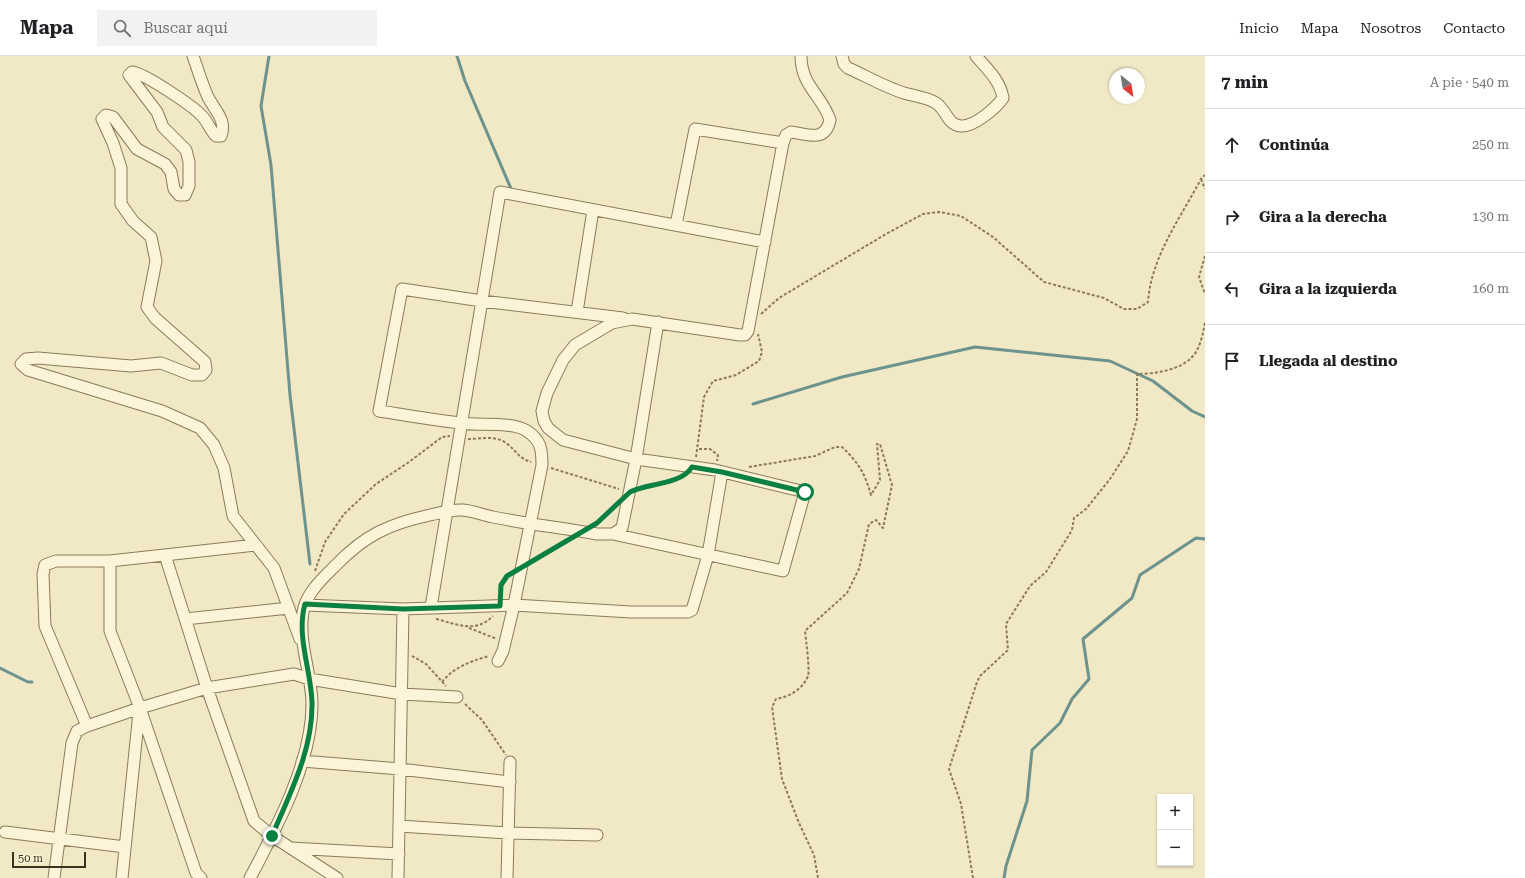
<!DOCTYPE html>
<html lang="es">
<head>
<meta charset="utf-8">
<style>
	:root { --surface:#fff; --page:#f2f2f2; --text:#202124; --muted:#757577; --line:#e0e0e0 }
	body { margin:0; font-family:"Roboto Serif",serif; background:var(--page); color:var(--text) }
	.controls { position:absolute; right:12px; bottom:12px; display:grid; overflow:hidden; border-radius:0px; box-shadow:0 1px 3px #0004 }
	.controls button { width:36px; height:36px; display:grid; place-items:center; padding:0; border:0; border-bottom:1px solid var(--line); background:var(--surface); color:var(--text); font:20px sans-serif }
	.compass { position:absolute; left:1109px; top:12px; width:36px; height:36px; border-radius:50%; background:var(--surface); box-shadow:0 1px 3px #0004; rotate:150deg }
	.scale { position:absolute; left:12px; bottom:10px; width:74px; box-sizing:border-box; padding-left:4px; border:2px solid #3c301e; border-top:0; font-size:11px; line-height:14px; white-space:nowrap; color:#3c301e; -webkit-text-stroke:3px #f8f1d5; paint-order:stroke }
	.stop { position:absolute; width:12px; height:12px; margin:-9px; border:3px solid #0b8043; border-radius:50%; background:#fff }
	.stop.end { background:#0b8043; border-color:#fff; box-shadow:0 1px 4px #0008 }
	.list { margin:0; padding:0; list-style:none }
	h2 { display:flex; justify-content:space-between; align-items:center; height:52px; margin:0; padding:0 16px; font-size:17px }
	h2 small { font-size:13px; font-weight:400; color:var(--muted) }
	.list li { display:grid; grid-template-columns:26px 1fr auto; gap:12px; align-items:center; box-sizing:border-box; height:72px; padding:0 16px; border-top:1px solid var(--line) }
	.list b { display:block; font-size:15px; white-space:nowrap }
	.list em { font-size:13px; font-style:normal; color:var(--muted) }
	.icon { flex:none; width:22px; height:22px; fill:none; stroke:currentColor; stroke-width:2; stroke-linecap:round; stroke-linejoin:round }
	.map { position:relative; flex:none; width:1205px; height:822px; overflow:hidden }
	header { display:flex; align-items:center; gap:24px; box-sizing:border-box; height:56px; padding:0 20px; background:var(--surface); border-bottom:1px solid var(--line) }
	header strong { font-size:19px }
	nav { display:flex; gap:22px; margin-inline-start:auto; font-size:14px }
	.search { width:280px; height:36px; background:var(--page); display:flex; align-items:center; gap:10px; box-sizing:border-box; padding:0 14px; border-radius:0px; color:var(--muted); font-size:15px }
	main { display:flex }
	aside { flex:1; background:var(--surface) }
	.map>svg:first-child { display:block }
	.lines { fill:none; stroke-linecap:round; stroke-linejoin:round }
	.stream { stroke:#6c938d; stroke-width:3 }
	.minor-casing { stroke:#8d7a59; stroke-width:13 }
	.path { stroke:#8d7a59; stroke-width:2; stroke-dasharray:3 2; stroke-linecap:butt }
	.minor { stroke:#fbf4d9; stroke-width:11 }
	.route { stroke:#0b8043; stroke-width:5 }
</style>
</head>
<body>
<header>
<strong>Mapa</strong>
<div class="search"><svg class="icon" aria-label="search" viewBox="0 0 24 24"><circle cx="10" cy="10" r="6"/><path d="M15 15l6 6"/></svg>Buscar aquí</div>
<nav><a>Inicio</a><a>Mapa</a><a>Nosotros</a><a>Contacto</a></nav>
</header>
<main>
<div class="map">
<svg width="1205" height="822" viewBox="0 0 1205 822">
	<rect width="100%" height="100%" fill="#f1e8c5"/>
	<g class="lines">
		<!-- stream -->
		<path class="stream" d="M 269,0 L 261,50 L 271,109 L 290,339 L 310,508
			M 457,0 L 465,25 L 512,135
			M 753,348 L 842,321 L 975,291 L 1110,305 L 1153,325 L 1192,355 L 1205,361
			M 0,612 L 28,626 L 32,626
			M 1004,822 L 1006,810 L 1027,745 L 1032,694 L 1060,667 L 1072,643 L 1089,623 L 1083,583 L 1132,542 L 1140,519 L 1196,482 L 1205,483"/>
		<defs>
			<path id="minor" d="M 193,0 C 198,14 202,28 208,41 C 215,55 227,64 221,80 L 216,80 C 210,74 208,66 202,60 C 193,50 144,17 132,16 L 129,19 L 157,56 L 163,71 L 186,94 L 189,106 L 189,130 L 185,139 L 179,139 L 174,133 L 171,116 L 165,108 L 137,93 L 113,61 L 106,59 L 102,63 L 113,87 L 121,112 L 121,148 L 133,165 L 151,181 L 156,205 L 147,251 L 155,262 L 205,306 L 206,314 L 202,319 L 192,319 L 161,307 L 131,310 L 38,302 L 26,303 L 21,308 L 28,314 L 162,355 L 200,372 L 214,389 L 224,412 L 233,460 L 274,512 L 300,583
				M 842,0 L 844,8 L 848,12 C 866,20 885,31 904,37 C 914,40 926,41 936,47 C 946,53 947,69 961,70 C 974,71 996,52 1003,42 C 1000,24 987,13 976,0
				M 676,169 L 695,73 L 783,87
				M 577,256 L 593,154
				M 613,478 L 783,515 L 805,436 L 715,414 L 636,403 L 658,266
				M 165,499 L 207,632 L 254,765 L 272,780 L 337,822
				M 110,505 L 110,575 L 140,652 L 196,817 L 201,822
				M 305,549 L 403,553
				M 431,551 L 500,136 L 765,186
				M 185,563 L 289,552
				M 498,605 L 503,595 L 514,549 L 542,409 C 542,394 541,384 527,375 C 511,365 480,370 461,367 C 434,364 406,359 379,355 L 402,233 L 482,245 L 623,262
				M 87,670 L 45,570 L 43,518 L 45,509 L 56,505 L 110,505 L 256,489
				M 302,705 L 400,713 L 510,726
				M 399,770 L 508,777 L 597,779
				M 5,776 L 125,791
				M 291,792 L 399,798
				M 54,822 L 72,687 L 77,675 L 87,670 L 140,652 L 207,632 L 294,618 L 309,623 L 402,638 L 457,641
				M 122,822 L 139,656
				M 250,822 C 277,771 313,704 312,646 C 311,616 298,586 303,556 C 306,537 323,522 336,509 C 365,479 389,468 430,459 C 440,457 452,453 463,454 C 473,455 483,459 493,461 C 528,468 563,472 597,478 L 613,478 L 622,472 L 636,403 L 563,384 L 548,372 L 544,365 L 542,355 L 547,337 L 563,304 L 575,289 L 612,267 L 632,263 L 740,279 L 745,279 L 748,275 L 783,87 L 786,79 L 791,76 C 808,78 825,87 830,64 C 822,39 801,30 801,0
				M 398,822 L 403,553 L 514,549 L 631,556 L 688,556 L 692,554 L 708,499 L 722,416
				M 507,822 L 510,706"/>
		</defs>
		<!-- minor casing -->
		<use href="#minor" class="minor-casing"/>
		<!-- path -->
		<path class="path" d="M 1201,123 L 1205,133
			M 1205,200 L 1199,221 L 1205,238
			M 761,258 L 779,242 L 886,178 L 923,158 L 939,156 L 961,160 L 993,181 L 1044,226 L 1104,242 L 1124,253 L 1137,253 L 1148,246 C 1151,201 1181,161 1201,123 L 1205,119
			M 468,383 C 480,383 496,379 506,387 C 516,394 518,402 531,406
			M 699,393 L 710,393 L 718,399 L 717,405
			M 696,401 L 704,341 L 713,325 L 736,319 L 759,305 L 762,296 L 758,278
			M 749,411 L 815,400 L 835,391 L 842,391 C 859,407 865,418 871,439 L 880,424 L 877,388 L 880,388 L 892,429 L 883,472 L 876,464 L 869,468 L 859,513 L 847,537 L 805,575 C 806,584 810,614 808,620 C 803,633 789,641 776,643 L 772,651 L 782,723 L 799,767 L 814,799 L 818,822
			M 551,412 L 619,433
			M 640,432 L 674,424 L 681,419
			M 596,468 L 616,449
			M 534,504 L 570,484
			M 315,515 L 325,486 L 344,458 L 376,428 L 409,406 L 442,381 L 450,380
			M 500,540 L 501,529 L 509,519
			M 436,563 C 457,568 475,578 493,560
			M 469,572 L 497,583
			M 412,600 L 426,608 L 446,630
			M 442,626 C 454,611 471,605 489,600
			M 465,648 L 482,664 L 506,699
			M 973,822 L 961,748 L 949,713 L 977,626 L 980,620 L 1008,594 L 1006,568 L 1030,530 L 1046,516 L 1072,474 L 1074,462 L 1086,453 L 1110,423 L 1128,395 L 1137,363 L 1137,318 C 1155,318 1181,314 1193,300 C 1200,293 1204,274 1205,265"/>
		<!-- minor -->
		<use href="#minor" class="minor"/>
	</g>
	<g class="lines">
		<!-- route -->
		<path class="route" d="M 272,780 C 290,737 313,694 312,646 C 311,614 296,580 305,548 L 403,553 L 500,550 L 501,529 L 507,520 L 597,467 L 630,436 C 647,427 681,429 692,411 L 722,416 L 805,436"/>
	</g>
</svg>
<div class="controls">
<button>+</button>
<button>−</button>
</div>
<svg class="compass" viewBox="-18 -18 36 36"><path d="M0-13l5 13h-10z" fill="#e53935"/><path d="M0 13l5-13h-10z" fill="#757577"/></svg>
<div class="scale">50 m</div>
<div class="stop" style="left:805px;top:436px"></div>
<div class="stop end" style="left:272px;top:780px"></div>
</div>
<aside>
<h2>7 min<small>A pie · 540 m</small></h2>
<ul class="list">
<li><svg class="icon" aria-label="ahead" viewBox="0 0 24 24"><path d="M12 20V5M6 11l6-6 6 6"/></svg><div><b>Continúa</b></div><em>250 m</em></li>
<li><svg class="icon" aria-label="right" viewBox="0 0 24 24"><path d="M7 20v-9h11M14 6l5 5-5 5"/></svg><div><b>Gira a la derecha</b></div><em>130 m</em></li>
<li><svg class="icon" aria-label="left" viewBox="0 0 24 24"><path d="M17 20v-9H6M10 6l-5 5 5 5"/></svg><div><b>Gira a la izquierda</b></div><em>160 m</em></li>
<li><svg class="icon" aria-label="arrive" viewBox="0 0 24 24"><path d="M6 21V4h12l-3 4 3 4H6"/></svg><div><b>Llegada al destino</b></div></li>
</ul>
</aside>
</main>
</body>
</html>
